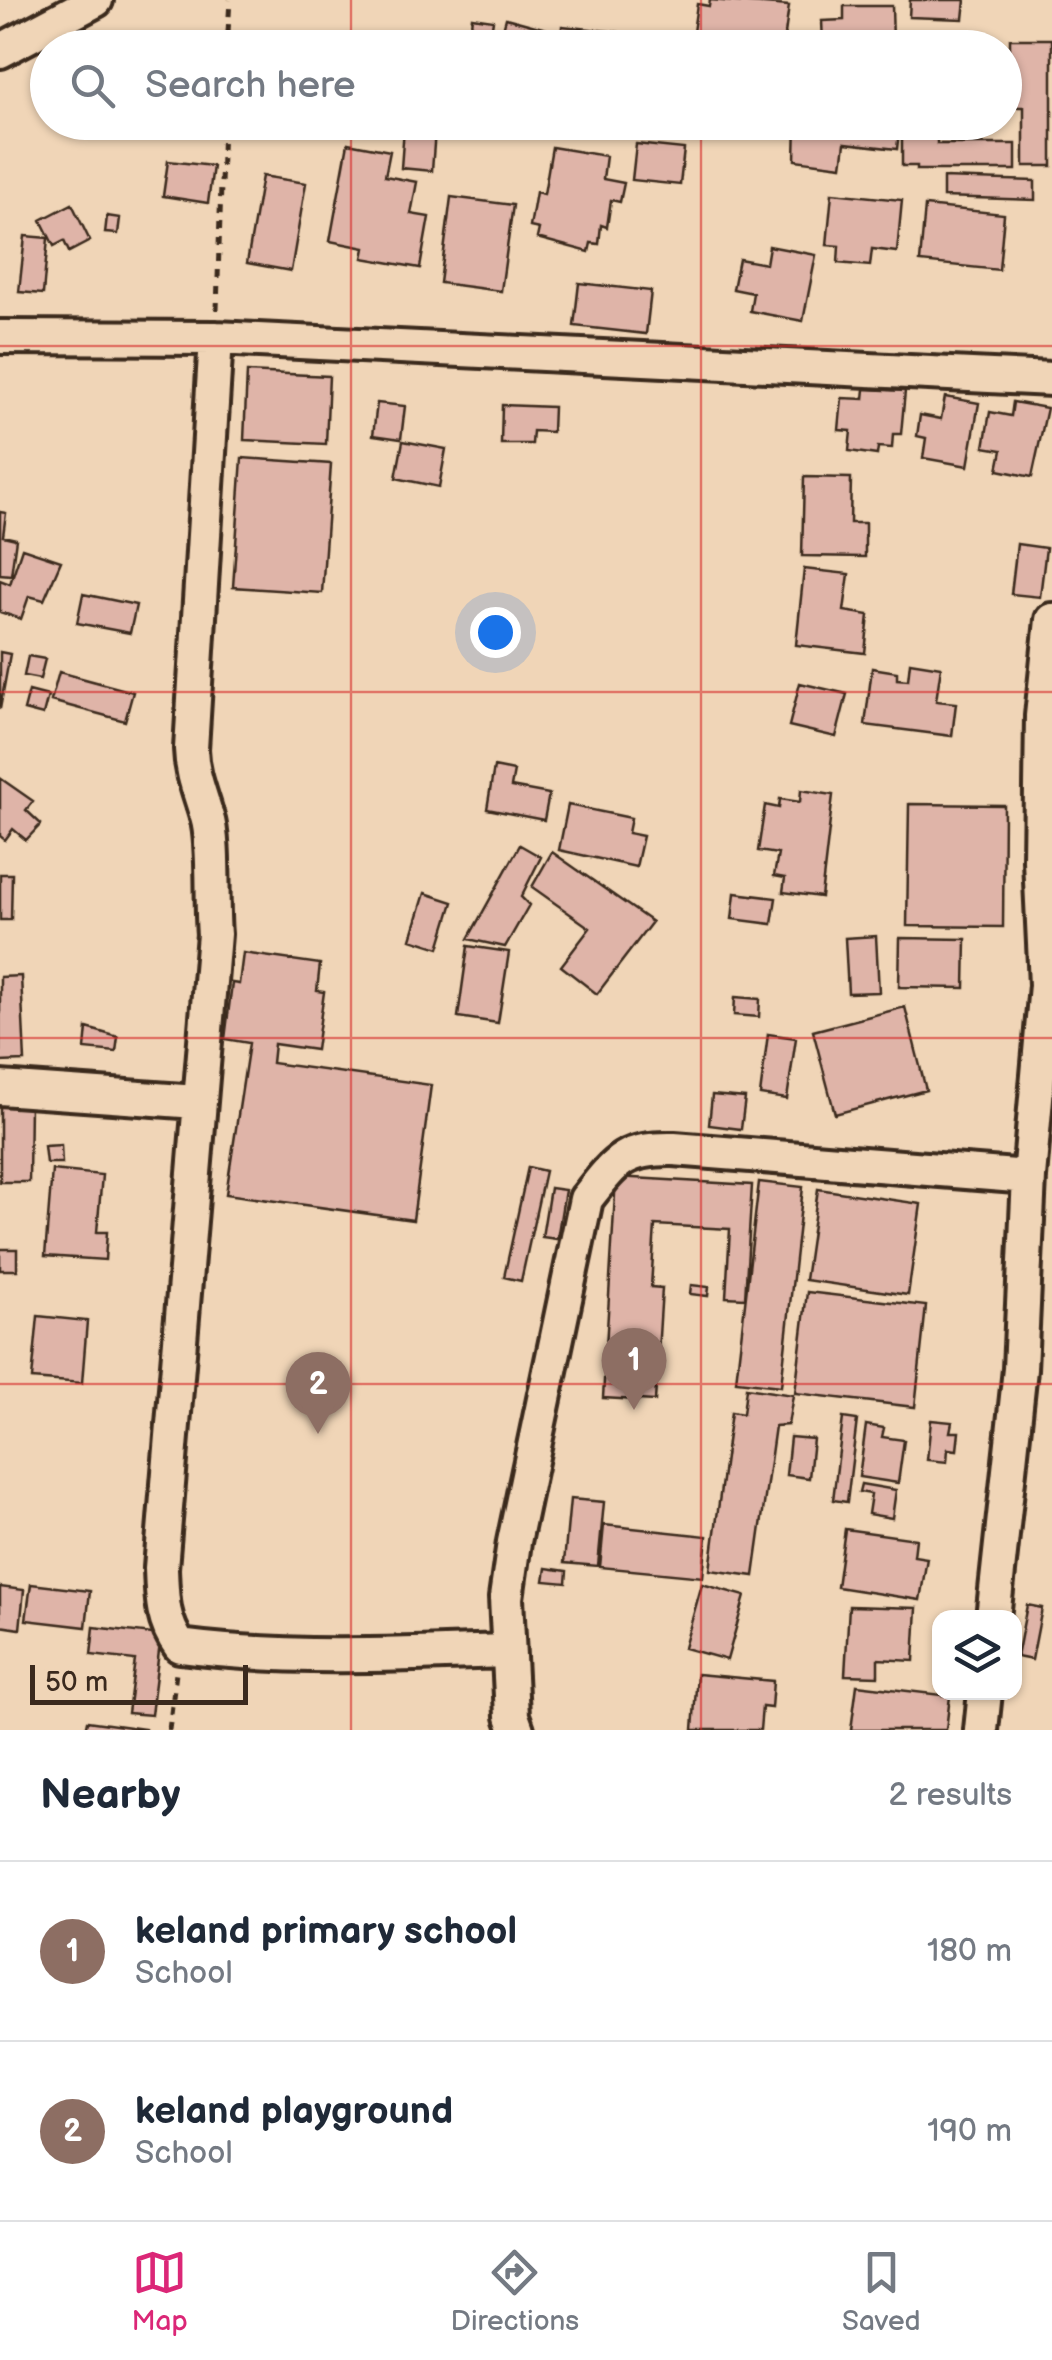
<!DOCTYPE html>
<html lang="en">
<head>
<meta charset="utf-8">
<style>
	:root { --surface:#fff; --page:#f2f2f3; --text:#1f2937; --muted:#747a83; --line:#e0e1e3; --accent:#db2777 }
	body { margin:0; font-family:"Balsamiq Sans",sans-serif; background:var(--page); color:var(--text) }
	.controls { position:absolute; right:30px; bottom:30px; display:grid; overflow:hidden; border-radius:20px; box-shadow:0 2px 8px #0004 }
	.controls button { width:90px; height:90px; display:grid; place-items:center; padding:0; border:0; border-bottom:2px solid var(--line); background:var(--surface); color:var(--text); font:50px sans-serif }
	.scale { position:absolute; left:30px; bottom:25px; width:218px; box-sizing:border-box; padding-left:10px; border:5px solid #3b2a1e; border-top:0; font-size:28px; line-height:35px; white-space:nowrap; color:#3b2a1e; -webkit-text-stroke:8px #f0d5b7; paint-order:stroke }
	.you { position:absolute; left:495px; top:632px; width:35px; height:35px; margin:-25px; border:8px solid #fff; border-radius:50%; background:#1a73e8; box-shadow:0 0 0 15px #1a73e833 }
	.badge { display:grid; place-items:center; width:65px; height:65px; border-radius:50%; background:var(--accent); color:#fff; font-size:32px; font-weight:700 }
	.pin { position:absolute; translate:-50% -82px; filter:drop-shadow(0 2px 5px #0008) }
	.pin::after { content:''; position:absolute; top:52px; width:35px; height:30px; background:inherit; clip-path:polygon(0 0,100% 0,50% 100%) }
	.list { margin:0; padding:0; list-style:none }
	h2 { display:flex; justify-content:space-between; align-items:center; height:130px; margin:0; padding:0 40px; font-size:42px }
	h2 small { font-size:32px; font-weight:400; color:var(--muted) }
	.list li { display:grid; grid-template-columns:65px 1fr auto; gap:30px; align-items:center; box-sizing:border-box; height:180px; padding:0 40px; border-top:2px solid var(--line) }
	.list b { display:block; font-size:38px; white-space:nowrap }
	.list p { margin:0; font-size:32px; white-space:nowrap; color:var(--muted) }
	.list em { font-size:32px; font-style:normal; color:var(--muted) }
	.icon { flex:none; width:55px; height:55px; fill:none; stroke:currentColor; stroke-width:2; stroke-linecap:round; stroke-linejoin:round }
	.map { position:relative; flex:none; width:1052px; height:1730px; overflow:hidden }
	.search { position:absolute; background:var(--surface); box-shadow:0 2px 8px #0004; left:30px; right:30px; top:30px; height:110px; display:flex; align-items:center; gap:25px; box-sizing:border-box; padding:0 35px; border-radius:55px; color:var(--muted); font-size:38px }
	.sheet { height:490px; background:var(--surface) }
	nav { display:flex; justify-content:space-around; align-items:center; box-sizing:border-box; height:140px; border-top:2px solid var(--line); background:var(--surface); font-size:28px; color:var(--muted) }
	nav a { display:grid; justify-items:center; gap:5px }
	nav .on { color:var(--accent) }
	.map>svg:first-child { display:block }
	.building { fill:#dfb4a8; stroke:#3b2a1e; stroke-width:2.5 }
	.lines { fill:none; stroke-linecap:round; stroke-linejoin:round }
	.minor-casing { stroke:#3b2a1e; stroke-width:40 }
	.path { stroke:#3b2a1e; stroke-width:5; stroke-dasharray:8 8; stroke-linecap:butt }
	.minor { stroke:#f0d5b7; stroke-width:32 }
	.grid { fill:none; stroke:#d62828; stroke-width:2.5; stroke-opacity:0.55 }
</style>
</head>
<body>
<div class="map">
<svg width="1052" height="1730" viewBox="0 0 1052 1730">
	<rect width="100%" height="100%" fill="#f0d5b7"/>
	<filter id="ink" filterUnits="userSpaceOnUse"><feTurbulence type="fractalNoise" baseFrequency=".01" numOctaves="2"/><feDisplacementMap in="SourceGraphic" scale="20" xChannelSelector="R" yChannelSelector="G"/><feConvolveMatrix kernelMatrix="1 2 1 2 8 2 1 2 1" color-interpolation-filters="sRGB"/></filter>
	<g filter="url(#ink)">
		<!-- building -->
		<path class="building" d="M 710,0 L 789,6 L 783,48 L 691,46 L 697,4 L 709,6 Z
			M 910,0 L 965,0 L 963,19 L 909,17 Z
			M 844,6 L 892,6 L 893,42 L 823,43 L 822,21 L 844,20 Z
			M 472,17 L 493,20 L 489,48 L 432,48 L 432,43 L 461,46 L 462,39 L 469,40 Z
			M 506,18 L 546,29 L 541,48 L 498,48 Z
			M 562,26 L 619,32 L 617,48 L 560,48 Z
			M 1010,39 L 1052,39 L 1052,166 L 1024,166 L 1024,107 L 1010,107 Z
			M 577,122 L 630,122 L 629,129 Z
			M 667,122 L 715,122 L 712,135 Z
			M 796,122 L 900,122 L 897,149 L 845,143 L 842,166 L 795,160 Z
			M 902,122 L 937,122 L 937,144 L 1016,144 L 1016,170 L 917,170 L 917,166 L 902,166 Z
			M 404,128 L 435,130 L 432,171 L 401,168 Z
			M 348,143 L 390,151 L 385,176 L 417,182 L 411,214 L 429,217 L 420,268 L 363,258 L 365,248 L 330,241 Z
			M 636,144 L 684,149 L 680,185 L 632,180 Z
			M 552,147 L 606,156 L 603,179 L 624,183 L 620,202 L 611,200 L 607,227 L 601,225 L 599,244 L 591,243 L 589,252 L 537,238 L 539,229 L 530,227 L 536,192 L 544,194 Z
			M 168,161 L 213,166 L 208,203 L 163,196 Z
			M 262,176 L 306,183 L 291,271 L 247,263 Z
			M 943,178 L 1035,181 L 1035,200 L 943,197 Z
			M 832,193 L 902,200 L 897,252 L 872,249 L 870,266 L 838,263 L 839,246 L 827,245 Z
			M 451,197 L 513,205 L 501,291 L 440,283 Z
			M 72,204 L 90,241 L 69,252 L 64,241 L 54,246 L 41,220 Z
			M 925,206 L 1004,214 L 999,270 L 920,262 Z
			M 107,216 L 120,218 L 118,234 L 105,233 Z
			M 25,236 L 48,238 L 43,294 L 19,292 Z
			M 769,246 L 816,255 L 803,321 L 750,311 L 753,293 L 733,289 L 739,259 L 766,264 Z
			M 579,283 L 651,291 L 646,334 L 574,326 Z
			M 247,372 L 329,376 L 326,444 L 244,440 Z
			M 865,389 L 905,391 L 901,434 L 893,434 L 892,448 L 878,447 L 877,455 L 849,451 L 851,431 L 839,430 L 842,398 L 864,399 Z
			M 945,397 L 979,403 L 968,466 L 923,458 L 926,438 L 917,436 L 920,415 L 941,419 Z
			M 1013,402 L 1047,408 L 1032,477 L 998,470 L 1002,450 L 984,447 L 990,412 L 1011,416 Z
			M 377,403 L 405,406 L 401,439 L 373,435 Z
			M 502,405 L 553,407 L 552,432 L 533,431 L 532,444 L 501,444 Z
			M 403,441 L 446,449 L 439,487 L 396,478 Z
			M 242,458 L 331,464 L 322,593 L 233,587 Z
			M 804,477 L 851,478 L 850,523 L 865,523 L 865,557 L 802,556 Z
			M 0,512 L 6,513 L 3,536 L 16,539 L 11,575 L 0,574 Z
			M 1017,544 L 1046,548 L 1040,597 L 1011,594 Z
			M 22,548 L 61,561 L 44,600 L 29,596 L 21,619 L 0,612 L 0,580 L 10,584 Z
			M 804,569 L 849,574 L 844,611 L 869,615 L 865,653 L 796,645 Z
			M 83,594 L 136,605 L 130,633 L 77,623 Z
			M 0,652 L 10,654 L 0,709 Z
			M 28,656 L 45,659 L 40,679 L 24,676 Z
			M 910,662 L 941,667 L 936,701 L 956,703 L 952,736 L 865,725 L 872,668 L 897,672 L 897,679 L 908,680 Z
			M 59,672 L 133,692 L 125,721 L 51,701 Z
			M 800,683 L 847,694 L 836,737 L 789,726 Z
			M 29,691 L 48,696 L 43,715 L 24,710 Z
			M 494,767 L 514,771 L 511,787 L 549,794 L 544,820 L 487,809 Z
			M 0,778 L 33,801 L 26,810 L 41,824 L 26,840 L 13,829 L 5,840 L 0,836 Z
			M 801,790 L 833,795 L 821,897 L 783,892 L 785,878 L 774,876 L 778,854 L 758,851 L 765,805 L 779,808 L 780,799 L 800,802 Z
			M 909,804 L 1004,805 L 1003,927 L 907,926 Z
			M 568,805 L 631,818 L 628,833 L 643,836 L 636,867 L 559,850 Z
			M 520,845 L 541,857 L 521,897 L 529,905 L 505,947 L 468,939 Z
			M 552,852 L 652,922 L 597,994 L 561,966 L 590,928 L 532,887 Z
			M 0,874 L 12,874 L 11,920 L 0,920 Z
			M 425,893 L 453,902 L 439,948 L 411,939 Z
			M 735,893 L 776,898 L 772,924 L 732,919 Z
			M 876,936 L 879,992 L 848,993 L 845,938 Z
			M 900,938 L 966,939 L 965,988 L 899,987 Z
			M 468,946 L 509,952 L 498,1023 L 458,1017 Z
			M 243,953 L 320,964 L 317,991 L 324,992 L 316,1050 L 274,1044 L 272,1063 L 431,1085 L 413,1220 L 226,1194 L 249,1043 L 225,1039 L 232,983 L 239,984 Z
			M 21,976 L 25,1061 L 0,1062 L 0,977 Z
			M 735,997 L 760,999 L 759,1017 L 734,1015 Z
			M 905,1007 L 926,1090 L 835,1114 L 813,1031 Z
			M 87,1028 L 118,1037 L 116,1052 L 85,1049 Z
			M 768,1034 L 796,1038 L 787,1099 L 760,1095 Z
			M 712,1095 L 745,1098 L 741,1129 L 709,1125 Z
			M 0,1101 L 30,1102 L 29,1182 L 0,1182 Z
			M 61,1145 L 62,1163 L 46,1163 L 44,1146 Z
			M 528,1167 L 545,1171 L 521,1281 L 504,1277 Z
			M 52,1170 L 102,1175 L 97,1232 L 107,1232 L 105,1260 L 45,1256 Z
			M 616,1177 L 752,1185 L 745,1298 L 726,1297 L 730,1229 L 655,1225 L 651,1287 L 662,1288 L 655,1401 L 603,1398 Z
			M 759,1182 L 803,1187 L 781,1386 L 736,1381 Z
			M 550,1188 L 565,1190 L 557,1239 L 542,1237 Z
			M 818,1189 L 921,1204 L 908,1295 L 805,1280 Z
			M 0,1249 L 17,1249 L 17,1270 L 0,1270 Z
			M 691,1285 L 709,1287 L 708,1296 L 690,1294 Z
			M 807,1292 L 926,1306 L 915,1407 L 795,1393 Z
			M 38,1316 L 87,1321 L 82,1383 L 32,1379 Z
			M 746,1388 L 793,1395 L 788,1425 L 775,1426 L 754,1576 L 710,1570 L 731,1412 L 743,1414 Z
			M 843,1418 L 857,1420 L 847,1502 L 833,1500 Z
			M 931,1420 L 952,1422 L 950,1432 L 959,1432 L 957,1450 L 948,1449 L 947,1462 L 927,1460 Z
			M 866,1425 L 884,1428 L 882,1437 L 904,1440 L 898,1483 L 859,1477 Z
			M 790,1437 L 813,1439 L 809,1478 L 786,1475 Z
			M 861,1484 L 896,1490 L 892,1518 L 868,1514 L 871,1494 L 859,1492 Z
			M 570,1499 L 604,1502 L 598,1566 L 564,1563 Z
			M 604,1525 L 707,1536 L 703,1577 L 600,1567 Z
			M 845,1529 L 916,1539 L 914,1556 L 927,1558 L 920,1600 L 837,1587 Z
			M 546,1568 L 567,1571 L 566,1583 L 544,1581 Z
			M 31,1584 L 90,1591 L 86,1627 L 26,1620 Z
			M 702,1584 L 745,1596 L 727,1660 L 684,1648 Z
			M 0,1587 L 24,1590 L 20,1629 L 0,1626 Z
			M 1027,1605 L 1042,1608 L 1032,1660 L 1017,1657 Z
			M 849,1606 L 917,1608 L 914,1661 L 878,1659 L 878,1676 L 845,1675 Z
			M 94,1627 L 161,1635 L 151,1715 L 128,1713 L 135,1660 L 91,1655 Z
			M 697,1674 L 773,1681 L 771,1708 L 762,1707 L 760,1730 L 693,1730 Z
			M 857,1685 L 950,1696 L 946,1730 L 851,1730 Z
			M 87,1721 L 145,1729 L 145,1730 L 85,1730 Z"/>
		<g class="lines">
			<defs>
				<path id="minor" d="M 0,51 L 96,0
					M 0,337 L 216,338 L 1052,379
					M 216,338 L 191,749 C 192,776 200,792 207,817 C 215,841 211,904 214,934 L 161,1568 C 162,1597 162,1622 180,1646 C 288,1660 398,1655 507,1651
					M 0,1088 L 197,1102
					M 993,1618 L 1020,1369 L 1029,1177 L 1046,985 L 1040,860 L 1042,716 L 1052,620
					M 517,1730 L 512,1716 L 506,1598 L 514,1542 L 586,1199 C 616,1161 624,1148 674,1149 L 1029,1177
					M 981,1730 L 985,1692"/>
			</defs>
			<!-- minor casing -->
			<use href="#minor" class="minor-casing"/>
			<!-- path -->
			<path class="path" d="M 227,48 L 230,0
				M 217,310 L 223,122
				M 169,1730 L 176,1673"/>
			<!-- minor -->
			<use href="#minor" class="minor"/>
		</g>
	</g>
	<!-- grid -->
	<path class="grid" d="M 351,0 L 351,48M 701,0 L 701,48M 351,122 L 351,1730M 701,122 L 701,1730M 0,346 L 1052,346M 0,692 L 1052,692M 0,1038 L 1052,1038M 0,1384 L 1052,1384"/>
</svg>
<div class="controls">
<button><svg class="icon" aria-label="layers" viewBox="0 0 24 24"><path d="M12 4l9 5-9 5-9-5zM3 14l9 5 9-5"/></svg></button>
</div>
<div class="scale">50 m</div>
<div class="you"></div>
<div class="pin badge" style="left:634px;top:1410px;background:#8d6e63">1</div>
<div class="pin badge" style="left:318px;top:1434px;background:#8d6e63">2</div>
<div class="search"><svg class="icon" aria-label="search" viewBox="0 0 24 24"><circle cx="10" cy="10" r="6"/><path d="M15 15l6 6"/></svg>Search here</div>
</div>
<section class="sheet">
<h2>Nearby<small>2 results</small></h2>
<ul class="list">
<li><span class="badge" style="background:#8d6e63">1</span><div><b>keland primary school</b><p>School</p></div><em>180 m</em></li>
<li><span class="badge" style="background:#8d6e63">2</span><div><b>keland playground</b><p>School</p></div><em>190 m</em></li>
</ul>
</section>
<nav>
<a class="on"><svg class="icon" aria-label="map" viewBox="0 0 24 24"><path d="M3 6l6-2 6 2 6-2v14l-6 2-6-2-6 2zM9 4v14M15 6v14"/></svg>Map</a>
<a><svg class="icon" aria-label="directions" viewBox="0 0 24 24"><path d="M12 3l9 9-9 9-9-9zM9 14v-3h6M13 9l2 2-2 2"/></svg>Directions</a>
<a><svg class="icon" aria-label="saved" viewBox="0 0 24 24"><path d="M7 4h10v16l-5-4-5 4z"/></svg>Saved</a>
</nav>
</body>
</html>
